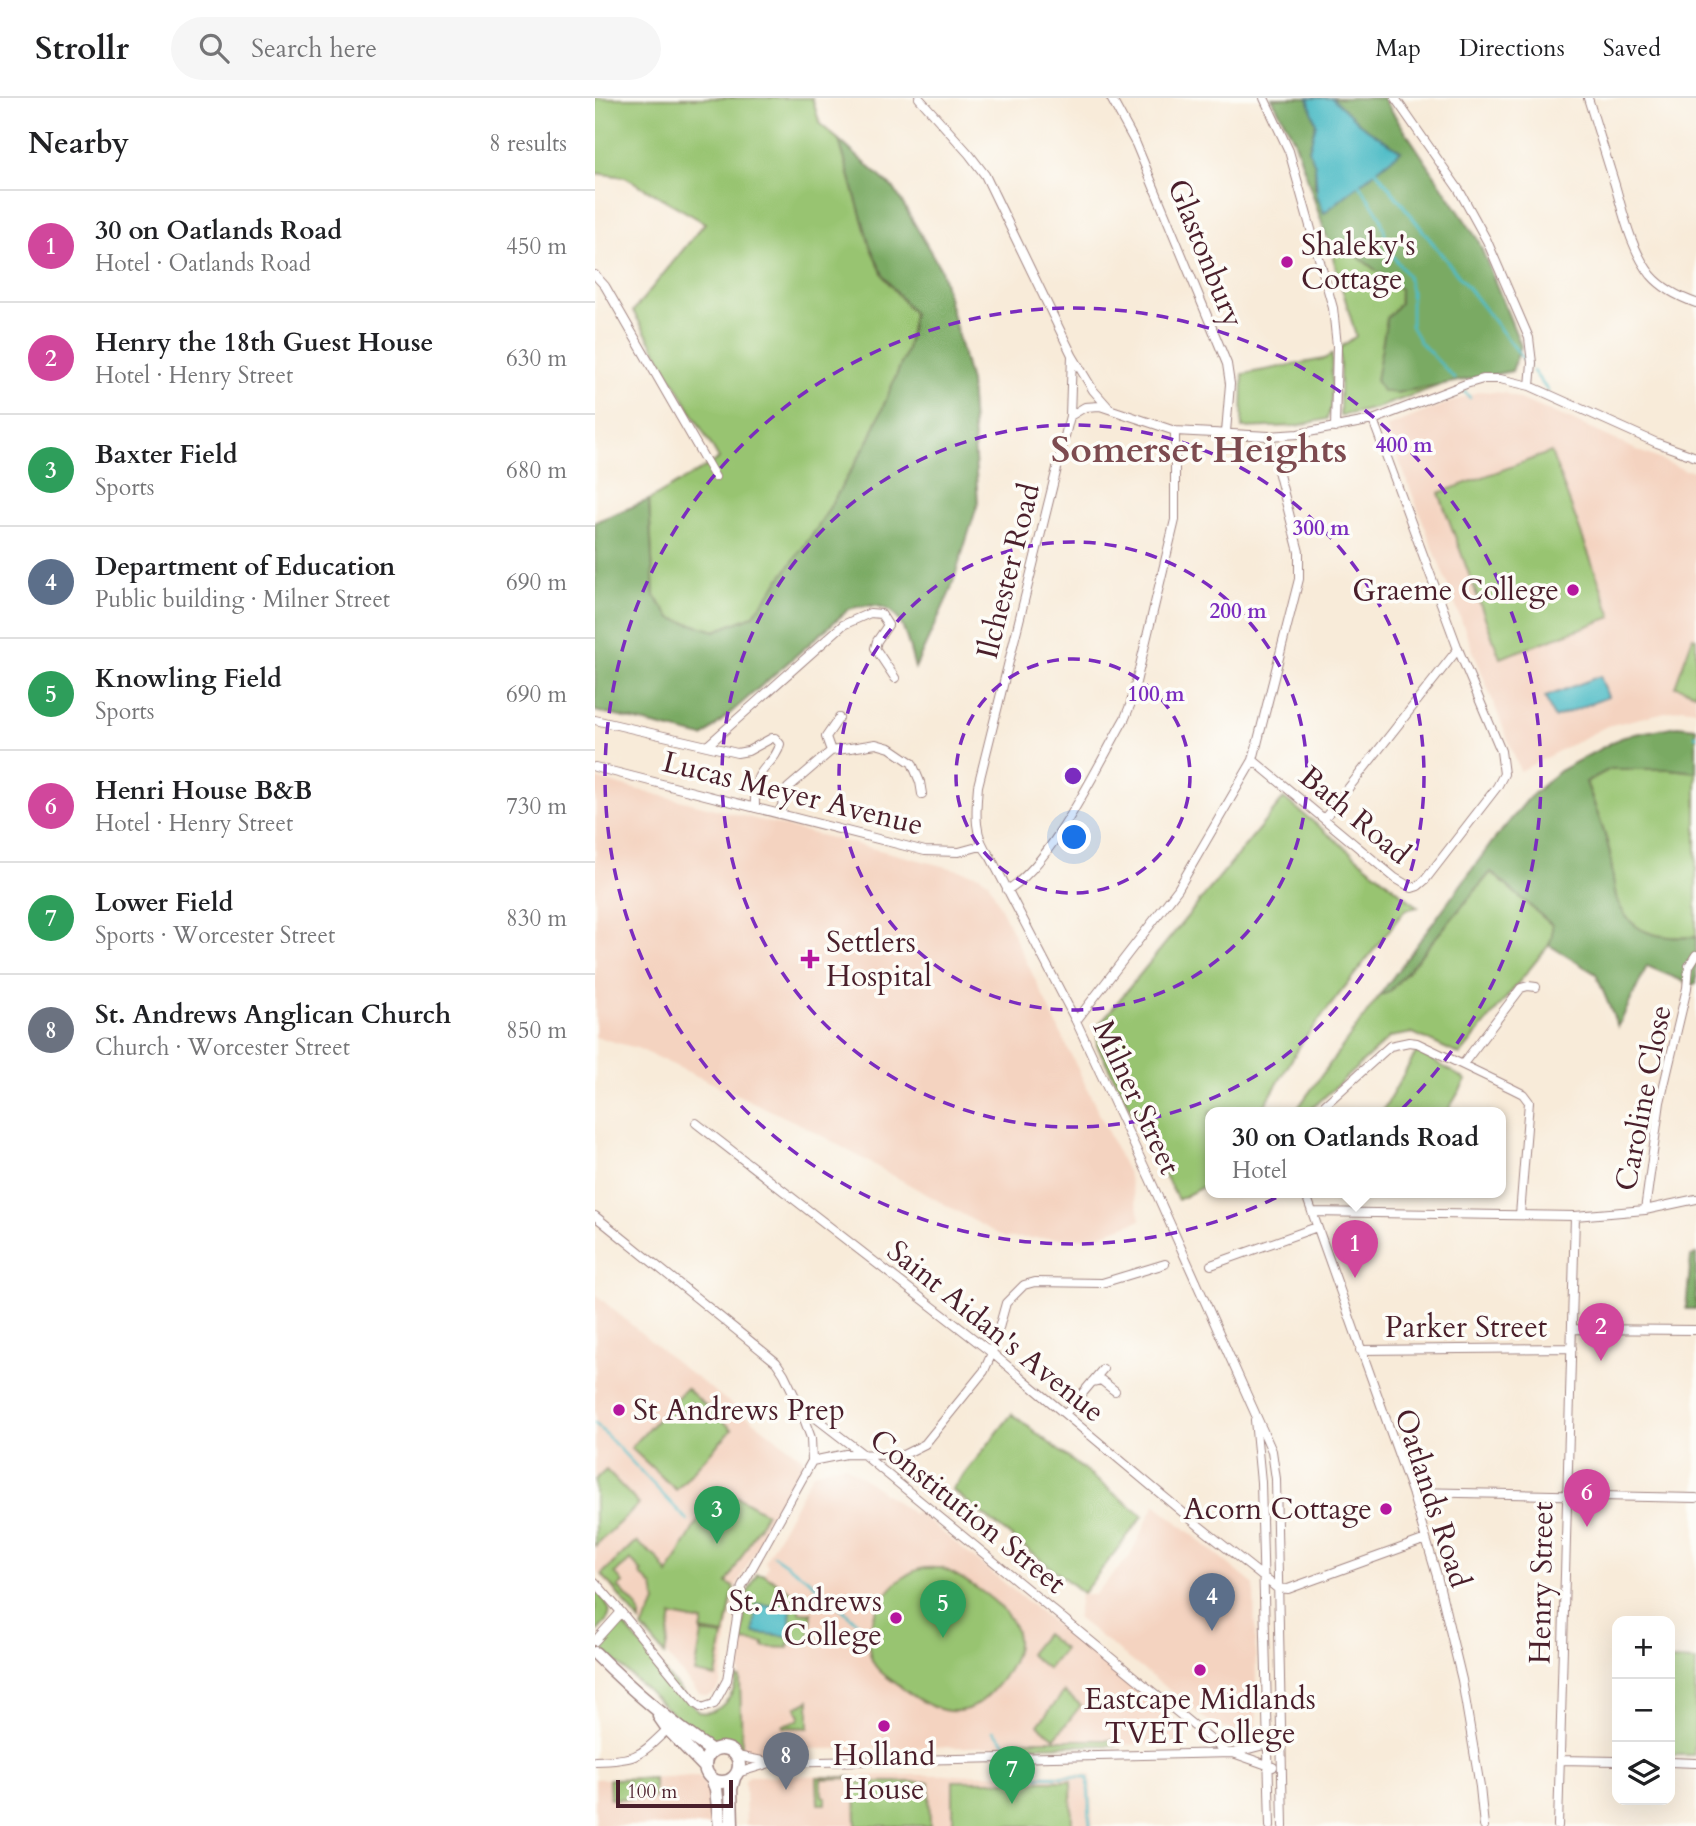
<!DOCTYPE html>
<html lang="en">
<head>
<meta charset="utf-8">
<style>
	:root { --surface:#fff; --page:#f6f6f6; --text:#202124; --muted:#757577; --line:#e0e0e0; --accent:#b5179e }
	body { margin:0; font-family:Cardo,serif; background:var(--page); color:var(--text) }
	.controls { position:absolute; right:21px; bottom:21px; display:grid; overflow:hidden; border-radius:14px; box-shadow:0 7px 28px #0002 }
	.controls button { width:63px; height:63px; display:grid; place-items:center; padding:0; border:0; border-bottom:2px solid var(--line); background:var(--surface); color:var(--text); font:35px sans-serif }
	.scale { position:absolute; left:21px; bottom:18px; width:117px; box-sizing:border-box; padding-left:7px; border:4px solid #4a1f2b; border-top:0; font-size:19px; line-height:24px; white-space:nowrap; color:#4a1f2b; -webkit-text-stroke:5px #fdfcf7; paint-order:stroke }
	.you { position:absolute; left:480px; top:740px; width:24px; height:24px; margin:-18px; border:5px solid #fff; border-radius:50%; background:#1a73e8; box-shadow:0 0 0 10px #1a73e833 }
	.badge { display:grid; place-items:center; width:46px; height:46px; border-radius:50%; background:var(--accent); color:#fff; font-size:23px; font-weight:700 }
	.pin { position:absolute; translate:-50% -58px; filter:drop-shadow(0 2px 4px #0008) }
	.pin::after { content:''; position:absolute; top:37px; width:24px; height:21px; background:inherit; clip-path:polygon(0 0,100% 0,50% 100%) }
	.popup { position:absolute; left:610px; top:1009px; width:301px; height:91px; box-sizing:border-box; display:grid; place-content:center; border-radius:14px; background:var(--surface); filter:drop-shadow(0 2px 5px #0005); font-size:23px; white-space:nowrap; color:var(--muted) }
	.popup b { font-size:26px; color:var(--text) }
	.popup::after { content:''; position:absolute; left:50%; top:100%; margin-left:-14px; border:14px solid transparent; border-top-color:var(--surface) }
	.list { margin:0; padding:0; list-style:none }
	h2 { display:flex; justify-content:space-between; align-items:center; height:91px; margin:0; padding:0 28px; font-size:30px }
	h2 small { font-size:23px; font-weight:400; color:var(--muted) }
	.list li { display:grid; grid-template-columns:46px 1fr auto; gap:21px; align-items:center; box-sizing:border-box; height:112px; padding:0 28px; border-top:2px solid var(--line) }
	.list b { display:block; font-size:26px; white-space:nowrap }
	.list p { margin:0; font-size:23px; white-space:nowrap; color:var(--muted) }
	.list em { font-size:23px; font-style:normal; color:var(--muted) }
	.icon { flex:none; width:38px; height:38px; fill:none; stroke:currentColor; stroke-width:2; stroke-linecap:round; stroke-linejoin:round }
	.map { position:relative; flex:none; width:1101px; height:1728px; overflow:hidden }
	header { display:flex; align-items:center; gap:42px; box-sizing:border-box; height:98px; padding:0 35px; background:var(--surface); border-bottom:2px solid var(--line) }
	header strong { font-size:33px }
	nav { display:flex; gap:38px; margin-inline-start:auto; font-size:24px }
	.search { width:490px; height:63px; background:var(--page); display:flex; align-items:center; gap:18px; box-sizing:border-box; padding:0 24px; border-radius:38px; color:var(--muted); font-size:26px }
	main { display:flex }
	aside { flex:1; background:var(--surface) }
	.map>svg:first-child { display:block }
	.built { fill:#f4d3c0 }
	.green { fill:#98c471; stroke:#71724e; stroke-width:2 }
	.forest { fill:#7aaa63; stroke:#626447; stroke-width:2 }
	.water { fill:#4ebcc6; stroke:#4c6e78; stroke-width:2 }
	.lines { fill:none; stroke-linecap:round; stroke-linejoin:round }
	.stream { stroke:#4ebcc6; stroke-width:2.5 }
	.street-casing { stroke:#a18582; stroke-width:10 }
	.secondary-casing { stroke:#a18582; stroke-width:15 }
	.street { stroke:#fff; stroke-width:8 }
	.secondary { stroke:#fff; stroke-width:12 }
	.ring { fill:none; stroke:#7b2cbf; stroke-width:3.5; stroke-dasharray:12 9 }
	.poi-dot { fill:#b5179e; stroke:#fdfcf7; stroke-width:2.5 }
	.labels { text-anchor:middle; stroke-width:7; stroke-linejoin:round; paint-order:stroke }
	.poi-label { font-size:30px; fill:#4a1f2b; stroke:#fdfcf7; text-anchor:start }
	.street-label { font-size:30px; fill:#4a1f2b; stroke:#fdfcf7 }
	.district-label { font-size:37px; font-weight:bold; fill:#7d4b50; stroke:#fdfcf7 }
	.centre { fill:#7b2cbf; stroke:#fdfcf7; stroke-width:3.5 }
	.ring-label { font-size:21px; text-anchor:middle; font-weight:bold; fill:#7b2cbf; stroke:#fdfcf7; stroke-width:7; stroke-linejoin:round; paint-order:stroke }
</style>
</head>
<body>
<header>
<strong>Strollr</strong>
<div class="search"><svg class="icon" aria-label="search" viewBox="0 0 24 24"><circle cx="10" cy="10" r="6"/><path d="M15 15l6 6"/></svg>Search here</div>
<nav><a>Map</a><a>Directions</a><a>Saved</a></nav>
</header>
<main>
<aside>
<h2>Nearby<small>8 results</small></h2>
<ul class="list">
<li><span class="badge" style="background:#d1479c">1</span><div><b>30 on Oatlands Road</b><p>Hotel · Oatlands Road</p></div><em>450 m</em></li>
<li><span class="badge" style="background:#d1479c">2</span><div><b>Henry the 18th Guest House</b><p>Hotel · Henry Street</p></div><em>630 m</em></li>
<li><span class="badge" style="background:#2e9e5b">3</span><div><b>Baxter Field</b><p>Sports</p></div><em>680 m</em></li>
<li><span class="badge" style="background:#5c6f8a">4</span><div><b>Department of Education</b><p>Public building · Milner Street</p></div><em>690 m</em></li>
<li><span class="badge" style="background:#2e9e5b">5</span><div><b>Knowling Field</b><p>Sports</p></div><em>690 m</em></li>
<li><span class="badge" style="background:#d1479c">6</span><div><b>Henri House B&amp;B</b><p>Hotel · Henry Street</p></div><em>730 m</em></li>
<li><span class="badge" style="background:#2e9e5b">7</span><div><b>Lower Field</b><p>Sports · Worcester Street</p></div><em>830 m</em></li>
<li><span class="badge" style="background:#6b7280">8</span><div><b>St. Andrews Anglican Church</b><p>Church · Worcester Street</p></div><em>850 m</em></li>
</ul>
</aside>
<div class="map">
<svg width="1101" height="1728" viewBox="0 0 1101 1728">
	<rect width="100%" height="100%" fill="#fdfcf7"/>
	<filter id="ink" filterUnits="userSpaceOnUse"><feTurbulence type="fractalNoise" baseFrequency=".0143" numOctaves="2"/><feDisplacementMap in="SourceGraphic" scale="14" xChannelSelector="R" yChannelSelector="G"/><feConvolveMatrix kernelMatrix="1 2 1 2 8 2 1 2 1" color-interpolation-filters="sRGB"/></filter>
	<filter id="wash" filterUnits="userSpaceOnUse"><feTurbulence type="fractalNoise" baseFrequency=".00686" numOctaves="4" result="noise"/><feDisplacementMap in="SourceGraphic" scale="28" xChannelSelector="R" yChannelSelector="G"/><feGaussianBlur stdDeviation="1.57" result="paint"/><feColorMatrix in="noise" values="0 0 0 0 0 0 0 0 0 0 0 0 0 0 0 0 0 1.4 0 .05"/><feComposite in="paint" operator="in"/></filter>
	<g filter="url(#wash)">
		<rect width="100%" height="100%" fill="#f8ebd9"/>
		<!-- built -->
		<path class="built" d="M 885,293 L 909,295 L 975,321 L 1044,353 L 1090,372 L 1101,373 L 1101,612 L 1087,610 L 1012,628 L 925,673 L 791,329 Z
			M 0,681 L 384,777 L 393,783 L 533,1076 L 546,1122 L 495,1140 L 410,1140 L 211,1029 L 42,950 L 0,939 Z
			M 0,1196 L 83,1266 L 209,1361 L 208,1367 L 140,1490 L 125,1587 L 119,1595 L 112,1598 L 104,1596 L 0,1471 Z
			M 250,1367 L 318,1416 L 321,1413 L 589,1631 L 585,1646 L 217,1651 L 153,1652 L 147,1649 L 145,1572 L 151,1498 L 162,1476 L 169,1476 L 173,1468 L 170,1463 L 217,1376 L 233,1369 Z
			M 560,1406 L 659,1487 L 662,1634 L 646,1638 L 616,1625 L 482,1520 L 485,1496 L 499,1497 L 535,1458 Z
			M 496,1676 L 498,1728 L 151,1728 L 150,1683 L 154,1678 Z
			M 104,1678 L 115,1696 L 116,1728 L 0,1728 L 0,1681 Z"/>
		<!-- green -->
		<path class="green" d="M 0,0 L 217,0 L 225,26 L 244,42 L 275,148 L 289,179 L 318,215 L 312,252 L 275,340 L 225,426 L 158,518 L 120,533 L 76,520 L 59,498 L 54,402 L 124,361 L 38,213 L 110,125 L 30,79 L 0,75 Z
			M 734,146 L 748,147 L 805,190 L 801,295 L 854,284 L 782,310 L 745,318 L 745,250 L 761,238 Z
			M 737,256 L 736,309 L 732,321 L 701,328 L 647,330 L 648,276 L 729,261 Z
			M 956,354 L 1017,519 L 905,560 L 844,395 Z
			M 1098,539 L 1101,540 L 1101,595 L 1080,588 Z
			M 1015,671 L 1074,671 L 1101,674 L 1101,839 C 1070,841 1037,839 1023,804 C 1017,790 1018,771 1015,756 C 1010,731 999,707 991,683 Z
			M 689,700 L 823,809 L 810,812 L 707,944 L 666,1014 L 615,1014 L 615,1085 L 583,1102 L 502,947 L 503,928 Z
			M 896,774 L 957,827 L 958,838 L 954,847 L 865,957 L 818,935 L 795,939 L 713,1014 L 700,1014 L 784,898 L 794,894 L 803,884 Z
			M 822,953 L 871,982 L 852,1014 L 787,1014 Z
			M 91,1290 L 137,1331 L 81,1392 L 36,1350 Z
			M 417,1316 L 548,1418 L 488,1495 L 357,1392 Z
			M 11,1372 L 44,1406 L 0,1448 L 0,1382 Z
			M 122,1388 L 171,1415 L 132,1485 L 139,1489 L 130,1537 L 106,1533 L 108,1524 L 77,1518 L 70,1557 L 47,1530 L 61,1504 L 58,1489 L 45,1476 L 47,1474 L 36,1462 L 20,1475 L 28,1485 L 23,1489 L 40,1507 L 45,1515 L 45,1524 L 7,1476 L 39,1445 L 42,1444 L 62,1460 L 73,1476 Z
			M 346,1470 C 360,1475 371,1483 383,1491 C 430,1522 435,1552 396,1594 C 365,1629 333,1610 303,1587 C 295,1581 284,1575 279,1566 C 261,1534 292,1480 325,1471 C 331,1469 340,1470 346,1470 Z
			M 162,1476 L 169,1476 L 205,1500 L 204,1514 L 217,1515 L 214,1546 L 193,1545 L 193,1550 L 169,1549 L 169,1545 L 147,1543 L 151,1498 Z
			M 0,1491 C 19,1514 20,1514 0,1536 Z
			M 22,1524 L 27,1525 L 104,1614 C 123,1618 141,1598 141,1579 L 145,1580 L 147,1651 L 137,1645 L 109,1641 L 94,1631 L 6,1550 L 5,1542 Z
			M 107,1535 L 128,1538 L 121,1579 L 100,1575 Z
			M 450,1536 L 469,1551 L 453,1571 L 434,1556 Z
			M 1075,1562 L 1101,1563 L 1099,1657 L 1075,1657 Z
			M 469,1594 L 486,1607 L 460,1640 L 443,1627 Z
			M 214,1602 L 214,1630 L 188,1629 L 188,1627 L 203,1622 L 205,1618 L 201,1609 Z
			M 423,1642 L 521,1642 L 522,1647 L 419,1648 Z
			M 222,1679 L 256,1679 L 257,1680 L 226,1681 L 227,1698 L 231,1699 L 231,1706 L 223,1706 Z
			M 59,1680 L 59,1700 L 15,1701 L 14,1681 Z
			M 358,1683 L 476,1683 L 477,1728 L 358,1728 Z
			M 260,1684 L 334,1684 L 335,1728 L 261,1728 Z"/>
		<!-- forest -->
		<path class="forest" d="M 677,0 L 713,0 L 721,26 L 714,52 L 720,67 L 720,90 L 806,53 L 766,27 L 736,0 L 788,0 L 883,142 L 926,248 L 917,273 L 801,295 L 787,293 L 781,282 L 792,220 L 805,205 L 805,191 L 748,147 L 734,146 L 699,41 Z
			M 244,42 L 300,92 L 346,172 L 375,284 L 383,405 L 355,494 L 320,570 C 309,531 306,496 254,511 L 108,639 L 0,613 L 0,424 L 54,402 L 59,498 L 76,520 L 120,533 L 158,518 L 225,426 L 275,340 L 312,252 L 318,215 L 289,179 L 275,148 Z
			M 1082,628 L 1101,630 L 1101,674 L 1074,671 L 1015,671 L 991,684 C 999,707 1010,732 1015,756 C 1018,771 1017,790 1023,804 C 1037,839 1070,841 1101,839 L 1101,885 L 1097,887 L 1052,868 L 1023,929 L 1001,876 L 954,847 L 957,838 L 957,827 L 896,774 L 803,884 L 794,894 L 784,898 L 898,743 L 934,700 L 964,673 L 1029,638 Z
			M 1101,1156 L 1101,1211 L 1091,1211 L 1096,1159 Z"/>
		<!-- water -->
		<path class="water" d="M 713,0 L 737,0 L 766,27 L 806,53 L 729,115 L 722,97 L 720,67 L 714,52 L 721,26 Z
			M 1005,578 L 1013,599 L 959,620 L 950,599 Z
			M 161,1506 L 196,1509 L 194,1538 L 159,1535 Z"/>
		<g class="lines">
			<!-- stream -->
			<path class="stream" d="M 780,72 L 934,268
				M 781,72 L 934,268
				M 764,86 L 785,118 L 795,154 L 812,177 L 816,193 L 816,228 L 825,244 L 860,281
				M 938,273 L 953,293
				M 938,273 L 953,293
				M 870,294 L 875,300
				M 1100,637 L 1101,638
				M 0,1325 L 93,1423
				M 178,1457 L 217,1484 L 268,1530
				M 398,1633 L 414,1648
				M 426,1678 L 493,1679 L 495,1728"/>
		</g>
	</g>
	<g filter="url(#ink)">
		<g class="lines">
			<defs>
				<path id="street" d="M 324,0 L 374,56 L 390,77 L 477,257 L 475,318 L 383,688 C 381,712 378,739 395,758 L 481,923 L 555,1081 L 677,1353 L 681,1381 L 688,1728
					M 516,0 L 541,46 L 632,266 L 635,286 L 631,334
					M 669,0 L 694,53 L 738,210 L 742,248 L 740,330
					M 800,0 L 864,92 L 892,143 L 934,240 L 937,265 L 935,288
					M 993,0 C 1002,29 1011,58 1020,87 C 1029,118 1036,151 1056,177 C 1068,191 1084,199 1101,205
					M 0,177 L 10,188 L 120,379
					M 477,257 L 498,292 L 513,309
					M 475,318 L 490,309 L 505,308 L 580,333 L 674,338 L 703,336 L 778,322 L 871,286 L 888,281 L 905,281 L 935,288 L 1062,345 L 1101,359
					M 0,622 L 142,655 L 153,653 L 177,640 L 180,640 L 185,646 C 182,661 169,667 163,680 C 159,689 160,700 160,710
					M 112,648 L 248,527 L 275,515 L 286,516 L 293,527 L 282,543 L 280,550 L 300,580
					M 236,653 L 231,639 L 244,620
					M 658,662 L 800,780 L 817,790 L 823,788 L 830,782 L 902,689 L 909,676 L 906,653 L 863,551 L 778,322
					M 0,669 L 330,753 L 364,754 L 386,748
					M 184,716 L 193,690 L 236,653 L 281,646 L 295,650 L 317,665 L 325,684 L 327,696
					M 729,721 L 863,551
					M 412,792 C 456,768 504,665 530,620 L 536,605 L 580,422 L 580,333
					M 481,923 L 583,791 L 658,662 L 704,481 L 704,454 L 674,338
					M 868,966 L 926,890 L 933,888 L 941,889
					M 722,1014 L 795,948 L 814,944 L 822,945 L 916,990 L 928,996 L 934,1004 L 925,1117
					M 101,1025 L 397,1255 L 604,1428 L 682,1490 L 693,1491 L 831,1441
					M 710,1094 L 817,1394 L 842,1478 L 867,1582 L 885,1689 L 889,1728
					M 1050,1112 L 1065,1004 L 1092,890 L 1094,868 L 1101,857
					M 717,1114 L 980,1118 L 1050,1112 L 1101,1101
					M 0,1118 L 181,1264 L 189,1276 L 204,1307 L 269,1357 L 632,1655
					M 616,1167 L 722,1129
					M 977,1231 L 1101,1232
					M 765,1252 L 977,1250
					M 497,1284 L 506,1282 L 520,1293
					M 470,1316 L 508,1271
					M 660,1322 L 666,1384 L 675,1728
					M 217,1363 L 251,1356 L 308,1357 L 330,1346 L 389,1273 L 397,1255 L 411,1205 L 429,1187 L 440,1184 L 507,1185 L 570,1166
					M 817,1394 L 1101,1400
					M 0,1484 L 26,1514
					M 0,1543 L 26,1514 L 101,1606 L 107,1610 L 119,1606 L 132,1582 L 147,1488 L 217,1363 L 216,1340 L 204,1307
					M 638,1655 L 678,1669
					M 142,1658 L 178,1665 L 638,1655 L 673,1646 L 685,1645
					M 965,1662 L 1022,1663
					M 0,1663 C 45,1662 44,1658 76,1628
					M 1075,1664 L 1101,1665
					M 142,1675 L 172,1666
					M 963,1728 L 980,1118"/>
				<path id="secondary" d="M 0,1555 C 37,1592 74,1624 117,1653
					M 64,1618 L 73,1631 L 109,1668
					M110 1667a17 17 0 1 1 34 0a17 17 0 1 1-34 0Z
					M 117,1681 L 121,1691 L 125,1728
					M 137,1728 L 136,1691 L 139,1680"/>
			</defs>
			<!-- street casing -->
			<use href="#street" class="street-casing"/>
			<!-- secondary casing -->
			<use href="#secondary" class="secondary-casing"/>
			<!-- street -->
			<use href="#street" class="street"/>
			<!-- secondary -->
			<use href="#secondary" class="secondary"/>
		</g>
	</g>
	<!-- distance rings -->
	<g class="ring">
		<circle cx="478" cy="678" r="117"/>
		<circle cx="478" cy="678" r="234"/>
		<circle cx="478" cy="678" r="351"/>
		<circle cx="478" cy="678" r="468"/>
	</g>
	<!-- markers -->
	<g class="poi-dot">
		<circle cx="692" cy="164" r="7"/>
		<circle cx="978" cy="492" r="7"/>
		<path d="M211.5 850.5h7v7h7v7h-7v7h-7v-7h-7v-7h7z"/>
		<circle cx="24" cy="1312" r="7"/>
		<circle cx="791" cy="1411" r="7"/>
		<circle cx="301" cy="1520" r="7"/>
		<circle cx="605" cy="1572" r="7"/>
		<circle cx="289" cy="1628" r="7"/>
	</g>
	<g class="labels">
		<!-- poi labels -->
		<g class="poi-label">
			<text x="706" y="157">Shaleky's<tspan x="706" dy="34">Cottage</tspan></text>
			<text x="964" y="502" text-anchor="end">Graeme College</text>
			<text x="231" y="854">Settlers<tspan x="231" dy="34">Hospital</tspan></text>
			<text x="38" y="1322">St Andrews Prep</text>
			<text x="777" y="1421" text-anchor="end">Acorn Cottage</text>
			<text x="287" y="1513" text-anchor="end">St. Andrews<tspan x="287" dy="34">College</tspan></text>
			<text x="605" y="1611" text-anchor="middle">Eastcape Midlands<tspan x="605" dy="34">TVET College</tspan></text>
			<text x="289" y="1667" text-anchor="middle">Holland<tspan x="289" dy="34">House</tspan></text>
		</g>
		<!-- street labels -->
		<g class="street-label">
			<text transform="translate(611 155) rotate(68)" y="10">Glastonbury</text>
			<text transform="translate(413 473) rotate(-76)" y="10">Ilchester Road</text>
			<text transform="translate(198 695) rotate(14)" y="10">Lucas Meyer Avenue</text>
			<text transform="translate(760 717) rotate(40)" y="10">Bath Road</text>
			<text transform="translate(542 999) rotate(65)" y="10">Milner Street</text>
			<text transform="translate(1048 1000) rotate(-79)" y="10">Caroline Close</text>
			<text x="871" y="1239">Parker Street</text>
			<text transform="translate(401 1233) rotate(39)" y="10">Saint Aidan's Avenue</text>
			<text transform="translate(838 1400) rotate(72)" y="10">Oatlands Road</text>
			<text transform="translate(373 1413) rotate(39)" y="10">Constitution Street</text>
			<text transform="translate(946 1485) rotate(-89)" y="10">Henry Street</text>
		</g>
		<!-- district labels -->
		<g class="district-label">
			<text x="604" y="364">Somerset Heights</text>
		</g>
	</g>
	<circle cx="478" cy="678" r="10" class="centre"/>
	<g class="ring-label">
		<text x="809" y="354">400 m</text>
		<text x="726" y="437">300 m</text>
		<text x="643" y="520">200 m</text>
		<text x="561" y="603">100 m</text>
	</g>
</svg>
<div class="controls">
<button>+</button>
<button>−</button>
<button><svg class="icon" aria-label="layers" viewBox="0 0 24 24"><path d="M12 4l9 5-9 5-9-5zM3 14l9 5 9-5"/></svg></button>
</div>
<div class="scale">100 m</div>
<div class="you"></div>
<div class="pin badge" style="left:760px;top:1180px;background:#d1479c">1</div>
<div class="popup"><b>30 on Oatlands Road</b>Hotel</div>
<div class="pin badge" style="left:1006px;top:1263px;background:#d1479c">2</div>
<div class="pin badge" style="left:122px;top:1446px;background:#2e9e5b">3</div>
<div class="pin badge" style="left:617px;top:1533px;background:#5c6f8a">4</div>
<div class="pin badge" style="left:348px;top:1540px;background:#2e9e5b">5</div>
<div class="pin badge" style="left:992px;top:1429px;background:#d1479c">6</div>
<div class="pin badge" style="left:417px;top:1706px;background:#2e9e5b">7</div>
<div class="pin badge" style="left:191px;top:1692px;background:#6b7280">8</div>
</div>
</main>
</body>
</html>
